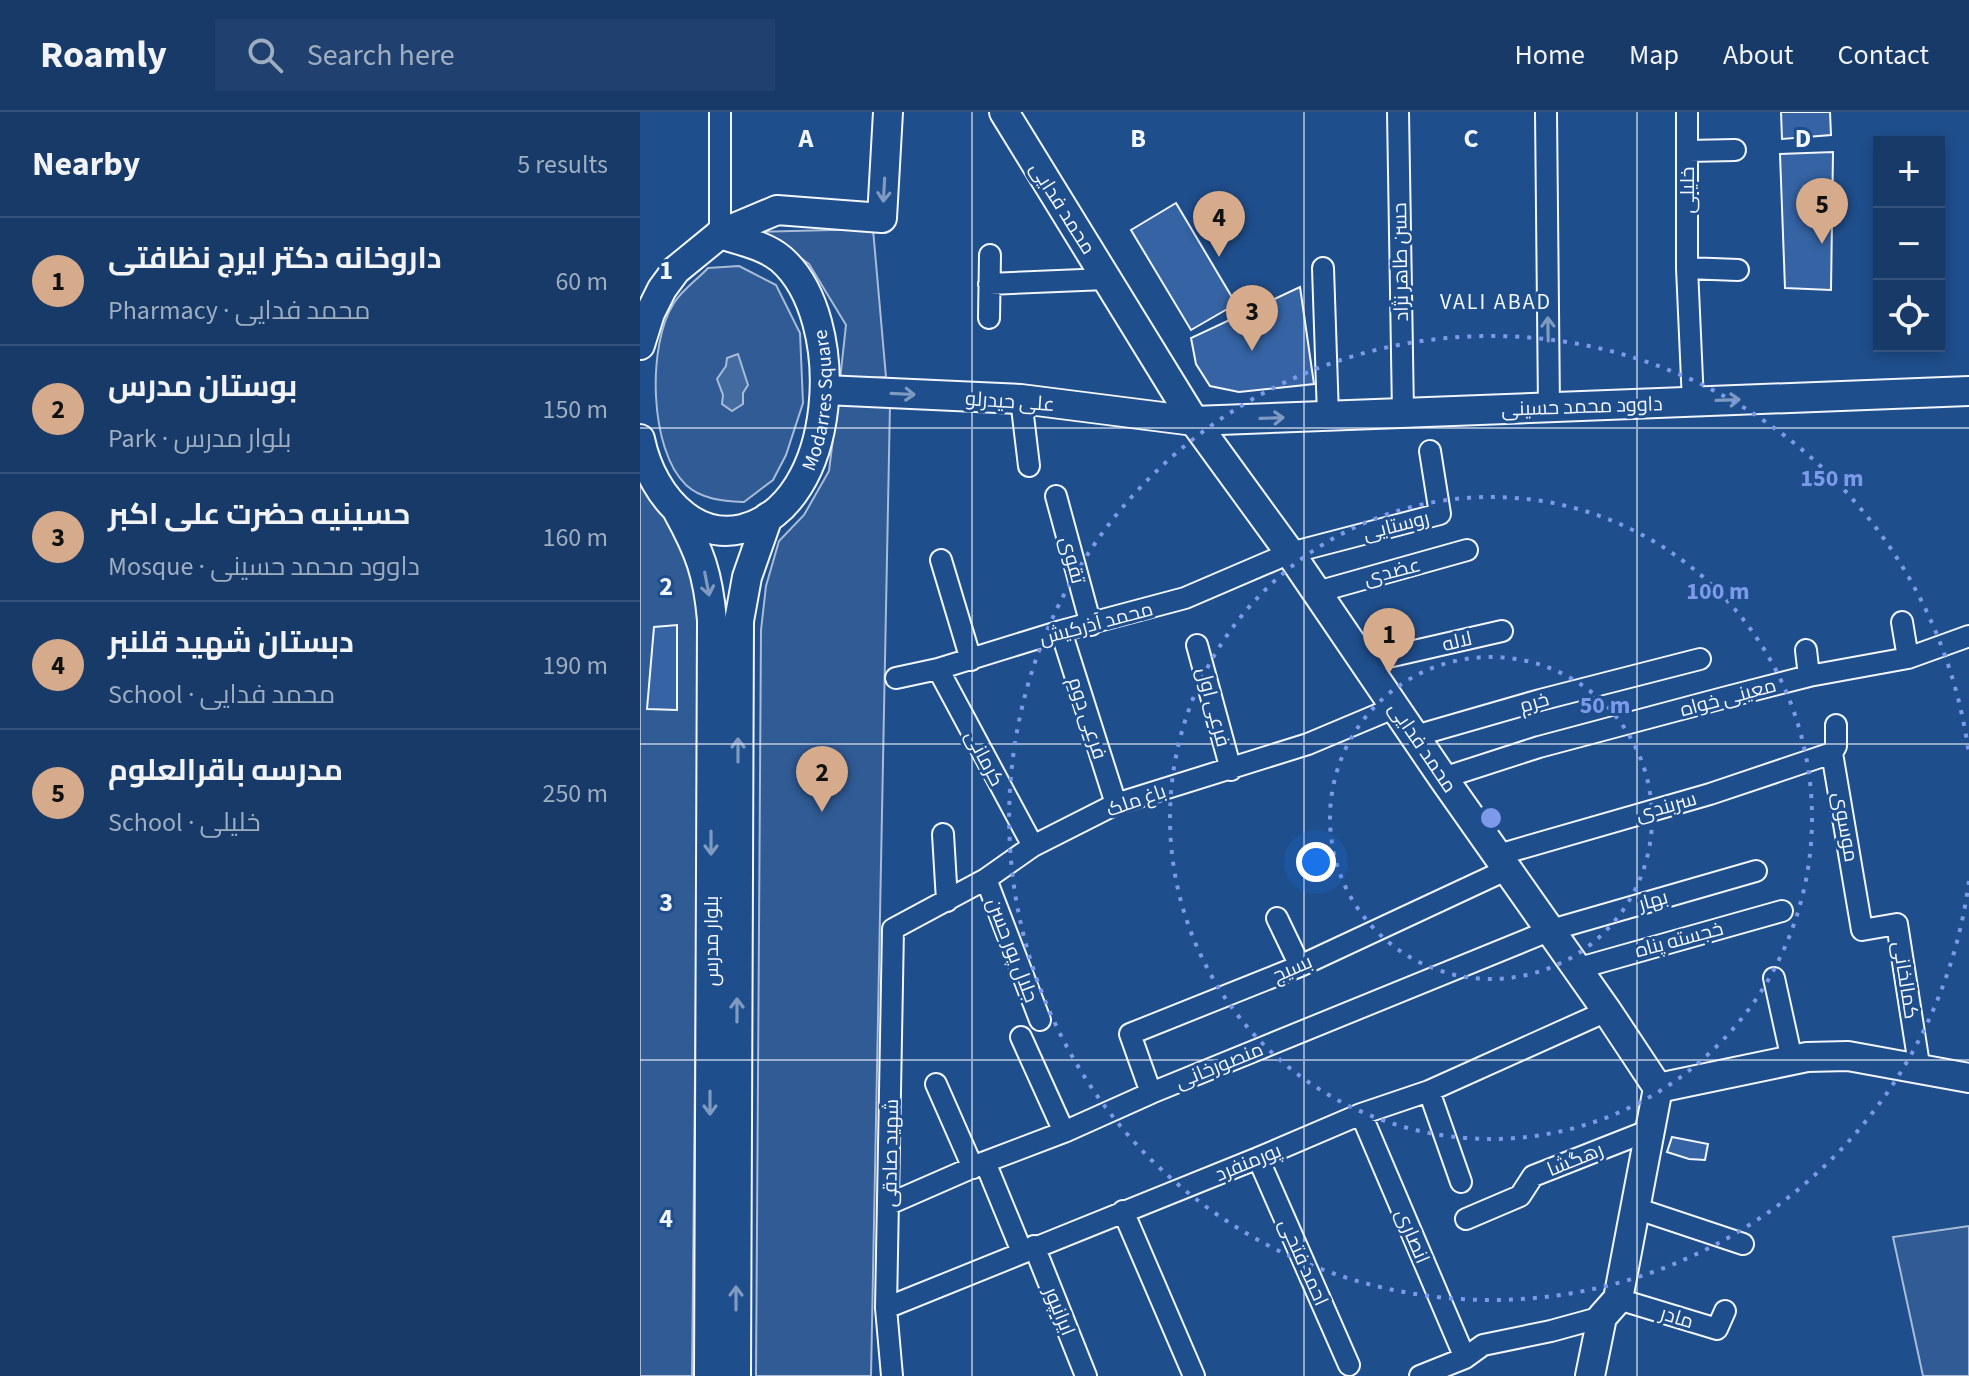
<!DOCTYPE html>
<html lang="en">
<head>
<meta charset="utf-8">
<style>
	:root { --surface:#173a69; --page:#20416f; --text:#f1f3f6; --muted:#9eadc0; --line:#36547d; --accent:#d6ab8b }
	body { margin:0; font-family:"Source Sans 3",Cairo,sans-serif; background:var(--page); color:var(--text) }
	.controls { position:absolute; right:24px; top:24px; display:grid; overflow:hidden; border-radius:0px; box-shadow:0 4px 12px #0003 }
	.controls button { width:72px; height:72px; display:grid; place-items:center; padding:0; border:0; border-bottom:2px solid var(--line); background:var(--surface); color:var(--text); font:40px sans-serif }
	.you { position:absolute; left:676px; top:750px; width:28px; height:28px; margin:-20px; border:6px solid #fff; border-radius:50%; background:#1a73e8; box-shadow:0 0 0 12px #1a73e833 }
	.badge { display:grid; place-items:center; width:52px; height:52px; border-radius:50%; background:var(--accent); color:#111; font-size:26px; font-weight:700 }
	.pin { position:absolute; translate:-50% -66px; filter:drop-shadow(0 2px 4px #0008) }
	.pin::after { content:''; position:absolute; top:42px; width:28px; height:24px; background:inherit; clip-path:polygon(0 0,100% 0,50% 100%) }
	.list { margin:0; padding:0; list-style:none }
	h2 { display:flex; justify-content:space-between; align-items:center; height:104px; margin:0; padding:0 32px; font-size:34px }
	h2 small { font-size:26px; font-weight:400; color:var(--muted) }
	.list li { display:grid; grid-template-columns:52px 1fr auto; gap:24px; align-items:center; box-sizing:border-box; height:128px; padding:0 32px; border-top:2px solid var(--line) }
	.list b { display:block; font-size:30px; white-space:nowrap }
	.list p { margin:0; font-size:26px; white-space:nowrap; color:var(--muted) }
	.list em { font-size:26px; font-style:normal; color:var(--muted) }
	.icon { flex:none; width:44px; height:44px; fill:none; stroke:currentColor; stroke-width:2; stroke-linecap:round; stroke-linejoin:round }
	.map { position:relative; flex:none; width:1329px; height:1264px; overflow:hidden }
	header { display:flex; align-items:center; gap:48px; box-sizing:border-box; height:112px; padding:0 40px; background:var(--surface); border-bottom:2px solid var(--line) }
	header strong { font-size:38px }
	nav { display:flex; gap:44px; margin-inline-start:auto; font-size:28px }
	.search { width:560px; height:72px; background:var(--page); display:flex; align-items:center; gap:20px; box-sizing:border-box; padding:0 28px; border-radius:0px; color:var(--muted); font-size:30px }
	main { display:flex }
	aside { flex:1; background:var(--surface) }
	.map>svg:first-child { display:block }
	.green { fill:#305b95; stroke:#a8bbd7; stroke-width:2 }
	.water { fill:#446ba0; stroke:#a8bbd7; stroke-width:2 }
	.building { fill:#3563a3; stroke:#f2f6ff; stroke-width:2 }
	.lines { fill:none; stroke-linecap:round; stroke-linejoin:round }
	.street-casing { stroke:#f2f6ff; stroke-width:24 }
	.secondary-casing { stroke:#f2f6ff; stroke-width:32 }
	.street { stroke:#1f4e8c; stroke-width:20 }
	.secondary { stroke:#1f4e8c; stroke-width:28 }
	.oneway { stroke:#7e9ac0 }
	.grid { fill:none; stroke:#f2f6ff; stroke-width:2; stroke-opacity:0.55 }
	.ring { fill:none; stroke:#7d9aea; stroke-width:4; stroke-dasharray:4 8 }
	.labels { text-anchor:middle; stroke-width:6; stroke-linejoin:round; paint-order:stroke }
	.street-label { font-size:20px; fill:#f2f6ff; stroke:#1f4e8c }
	.neighbourhood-label { font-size:22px; letter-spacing:2px; fill:#f2f6ff; stroke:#1f4e8c }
	.grid-label { font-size:26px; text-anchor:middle; font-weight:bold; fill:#f2f6ff; stroke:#1f4e8c; stroke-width:6; stroke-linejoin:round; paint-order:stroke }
	.centre { fill:#7d9aea; stroke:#1f4e8c; stroke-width:4 }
	.ring-label { font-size:24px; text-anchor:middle; font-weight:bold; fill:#7d9aea; stroke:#1f4e8c; stroke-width:6; stroke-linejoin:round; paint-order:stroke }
</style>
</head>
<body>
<header>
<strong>Roamly</strong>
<div class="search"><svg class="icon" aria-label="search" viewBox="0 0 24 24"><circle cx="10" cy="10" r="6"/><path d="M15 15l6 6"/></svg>Search here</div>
<nav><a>Home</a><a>Map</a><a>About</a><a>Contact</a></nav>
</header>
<main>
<aside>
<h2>Nearby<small>5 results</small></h2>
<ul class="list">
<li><span class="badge">1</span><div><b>داروخانه دکتر ایرج نظافتی</b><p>Pharmacy · محمد فدایی</p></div><em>60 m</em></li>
<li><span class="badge">2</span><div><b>بوستان مدرس</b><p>Park · بلوار مدرس</p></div><em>150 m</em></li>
<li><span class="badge">3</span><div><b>حسینیه حضرت علی اکبر</b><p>Mosque · داوود محمد حسینی</p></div><em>160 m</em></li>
<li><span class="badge">4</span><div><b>دبستان شهید قلنبر</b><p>School · محمد فدایی</p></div><em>190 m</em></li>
<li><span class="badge">5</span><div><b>مدرسه باقرالعلوم</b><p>School · خلیلی</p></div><em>250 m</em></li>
</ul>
</aside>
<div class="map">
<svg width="1329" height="1264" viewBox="0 0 1329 1264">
	<rect width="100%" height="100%" fill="#1f4e8c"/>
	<!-- green -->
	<path class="green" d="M 233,117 L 246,265 L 200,268 L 206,213 L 169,152 L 145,135 L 113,120 Z
		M 99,154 L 136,173 L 160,221 L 163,291 L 146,343 L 133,368 L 104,390 C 85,389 62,388 46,373 C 9,338 7,232 34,191 C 42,178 58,167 68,156 Z
		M 198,286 L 250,292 L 231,1264 L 116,1264 L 121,518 L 126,474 L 139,429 L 164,403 L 189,359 Z
		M 0,370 C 16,394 38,416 48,443 C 61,477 57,526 59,562 L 52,1264 L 0,1264 Z
		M 1329,1114 L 1329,1264 L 1283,1264 L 1253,1125 Z"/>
	<!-- water -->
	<path class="water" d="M 98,242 L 108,273 L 103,281 L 103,292 L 92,299 L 82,292 L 83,283 L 77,267 L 86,254 L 87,246 Z"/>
	<!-- building -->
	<path class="building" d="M 1141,0 L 1190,0 L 1191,23 L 1142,27 Z
		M 1193,40 L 1191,178 L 1145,176 L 1140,42 Z
		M 536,91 L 596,192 L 551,218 L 491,118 Z
		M 660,175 L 674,272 L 599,280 L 570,274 L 556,252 L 551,226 Z
		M 37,513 L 37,598 L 7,597 L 14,515 Z
		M 1032,1025 L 1068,1032 L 1065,1048 L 1049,1047 L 1027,1040 Z"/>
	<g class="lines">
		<defs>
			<path id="street" d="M 758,0 L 763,301
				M 906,0 L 909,295
				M 1047,0 L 1047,156 L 1053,290
				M 1048,39 L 1095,38
				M 80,122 L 80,0
				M 683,156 L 688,304
				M 1047,156 L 1098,158
				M 349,172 L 466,167
				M 349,206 L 350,143
				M 381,287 L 389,354
				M 416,384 L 451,513
				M 301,448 L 331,548
				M 677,480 L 827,438
				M 1262,510 L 1268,546
				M 421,519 L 476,692
				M 557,533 L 591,658
				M 1166,538 L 1169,564
				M 726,550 L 862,519
				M 298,557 L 393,734
				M 256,566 L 298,557 L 421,519 L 545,486 L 650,441 L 800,402 L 790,339
				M 1196,613 L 1196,634 L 1192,641 L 1222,818 L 1257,812 L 1280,959
				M 775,624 L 900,588 L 1060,547
				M 803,666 L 899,635 L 1083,586 L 1169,564 L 1268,546 L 1329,524
				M 303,722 L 307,789
				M 858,743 L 1070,682 L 1192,641
				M 346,767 L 400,908
				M 637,806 L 660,854
				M 936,857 L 1142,799
				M 1134,866 L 1152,948
				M 381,925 L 424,1020
				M 296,972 L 333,1056
				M 789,979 L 821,1070
				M 511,981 L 490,922 L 660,854 L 868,757
				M 721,1002 L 825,1246
				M 618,1046 L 709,1253
				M 345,1050 L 382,1140
				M 249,1092 L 345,1050 L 424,1020 L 511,981 L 911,818 L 1116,759
				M 995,1096 L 1103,1132
				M 483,1099 L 554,1264
				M 826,1107 L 880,1084 L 893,1064 L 1010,1018
				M 394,1134 L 446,1264
				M 978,1187 L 1077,1217 L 1085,1199
				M 246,1196 L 618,1046 L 721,1002 L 789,979 L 967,899
				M 252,1264 L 246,1196 L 253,817 L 346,767 L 393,734 L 476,692 L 668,632 L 756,595
				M 780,1264 L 825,1246 L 843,1233 L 911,1219 L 962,1205"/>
			<g id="secondary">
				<path d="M 364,0 L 554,309 L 650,441 L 803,666 L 967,899 L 1018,976 L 978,1187 L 962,1205 L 950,1264"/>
				<path d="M 0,233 L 10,201 L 22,177 L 36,158 L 80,122 L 137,98 L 242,106 L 248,0"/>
				<path d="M 185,278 L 381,287 L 554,309 L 1329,279"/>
				<path id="s1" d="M 0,327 C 6,356 21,386 45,404 C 62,417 81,422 102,417 C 199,394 209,206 141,147 C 124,133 101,129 80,122"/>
				<path d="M 38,400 C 60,440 68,462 72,508 L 69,1264"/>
				<path d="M 1018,976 L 1167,945 L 1208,944 L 1329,966"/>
				<path d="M 96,1264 L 99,509 L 107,465 L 128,405"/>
			</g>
		</defs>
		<!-- street casing -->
		<use href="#street" class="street-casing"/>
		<!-- secondary casing -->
		<use href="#secondary" class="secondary-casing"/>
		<!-- street -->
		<use href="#street" class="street"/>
		<!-- secondary -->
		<use href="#secondary" class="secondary"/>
	</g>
	<!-- one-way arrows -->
	<defs><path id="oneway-shaft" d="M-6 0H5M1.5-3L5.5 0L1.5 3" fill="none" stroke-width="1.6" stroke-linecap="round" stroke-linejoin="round" transform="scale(2)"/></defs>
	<g class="oneway">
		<use href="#oneway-shaft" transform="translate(244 78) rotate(93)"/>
		<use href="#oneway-shaft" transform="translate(908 217) rotate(-91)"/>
		<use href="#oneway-shaft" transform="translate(263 282) rotate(3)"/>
		<use href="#oneway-shaft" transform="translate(1088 288) rotate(-2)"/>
		<use href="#oneway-shaft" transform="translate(632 306) rotate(-2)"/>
		<use href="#oneway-shaft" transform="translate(67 472) rotate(79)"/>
		<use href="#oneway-shaft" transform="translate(98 638) rotate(-90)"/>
		<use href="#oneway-shaft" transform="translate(71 731) rotate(90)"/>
		<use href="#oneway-shaft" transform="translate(97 898) rotate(-90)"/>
		<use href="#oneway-shaft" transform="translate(70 991) rotate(90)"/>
		<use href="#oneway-shaft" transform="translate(96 1186) rotate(-90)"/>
	</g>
	<!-- grid -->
	<path class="grid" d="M 332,0 L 332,1264M 664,0 L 664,1264M 997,0 L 997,1264M 0,316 L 1329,316M 0,632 L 1329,632M 0,948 L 1329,948"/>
	<!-- distance rings -->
	<g class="ring">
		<circle cx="851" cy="706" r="161"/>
		<circle cx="851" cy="706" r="321"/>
		<path d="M1329 769A482 482 0 1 1 1329 643"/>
	</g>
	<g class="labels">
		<!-- street labels -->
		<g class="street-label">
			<text transform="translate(1047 78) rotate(-90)" y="7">خلیلی</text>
			<text transform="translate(423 96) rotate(58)" y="7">محمد فدایی</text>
			<text transform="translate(760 150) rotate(-91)" y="7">حسن طاهر نژاد</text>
			<text dy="7" stroke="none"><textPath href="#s1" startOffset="314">Modarres Square</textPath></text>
			<text transform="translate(370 289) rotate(4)" y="7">علی حیدرلو</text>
			<text transform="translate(942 294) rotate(-2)" y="7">داوود محمد حسینی</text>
			<text transform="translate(756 413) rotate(-14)" y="7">روستایی</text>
			<text transform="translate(433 448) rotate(75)" y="7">تقوی</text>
			<text transform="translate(752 459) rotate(-15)" y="7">عضدی</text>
			<text transform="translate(456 511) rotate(-15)" y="7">محمد آذرکیش</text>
			<text transform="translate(817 529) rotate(-13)" y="7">لاله</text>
			<text transform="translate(1088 585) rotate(-15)" y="7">معینی خواه</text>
			<text transform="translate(894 590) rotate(-16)" y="7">خرم</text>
			<text transform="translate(574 595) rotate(75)" y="7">فرعی اول</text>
			<text transform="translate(448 606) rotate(72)" y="7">فرعی دوم</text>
			<text transform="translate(783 635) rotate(56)" y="7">محمد فدایی</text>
			<text transform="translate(345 646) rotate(62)" y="7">کرمانی</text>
			<text transform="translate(496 688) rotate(-19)" y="7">باغ ملک</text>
			<text transform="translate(1026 694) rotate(-16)" y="7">سربندی</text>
			<text transform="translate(1206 715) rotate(80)" y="7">موسوی</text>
			<text transform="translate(1013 788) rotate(-16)" y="7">بهار</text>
			<text transform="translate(1039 827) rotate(-15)" y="7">خجسته پناه</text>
			<text transform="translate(71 829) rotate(-90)" y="7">بلوار مدرس</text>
			<text transform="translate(373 838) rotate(69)" y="7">جلال پور حسن</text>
			<text transform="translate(652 856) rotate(-23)" y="7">بسیج</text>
			<text transform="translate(1266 868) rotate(81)" y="7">کمالخانی</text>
			<text transform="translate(579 953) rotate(-22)" y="7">منصورخانی</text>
			<text transform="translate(250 1041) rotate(-89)" y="7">شهید صادقی</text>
			<text transform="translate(935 1047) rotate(-22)" y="7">رهگشا</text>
			<text transform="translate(608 1050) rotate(-22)" y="7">پورمنفرد</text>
			<text transform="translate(773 1124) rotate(67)" y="7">انصاری</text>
			<text transform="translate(664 1150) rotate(66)" y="7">احمد فتحی</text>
			<text transform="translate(420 1199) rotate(68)" y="7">ایرانپور</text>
			<text transform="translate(1037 1205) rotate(17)" y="7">مادر</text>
		</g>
		<!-- neighbourhood labels -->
		<g class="neighbourhood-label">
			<text x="856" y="197">VALI ABAD</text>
		</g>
	</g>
	<g class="grid-label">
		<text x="166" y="35">A</text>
		<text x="498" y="35">B</text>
		<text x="831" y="35">C</text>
		<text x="1163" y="35">D</text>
		<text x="26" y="167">1</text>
		<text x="26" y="483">2</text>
		<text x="26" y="799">3</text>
		<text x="26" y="1115">4</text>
	</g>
	<circle cx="851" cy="706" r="12" class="centre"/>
	<g class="ring-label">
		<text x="1192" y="374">150 m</text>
		<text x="1078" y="487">100 m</text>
		<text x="965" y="601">50 m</text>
	</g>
</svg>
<div class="controls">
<button>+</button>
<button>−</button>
<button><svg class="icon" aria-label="locate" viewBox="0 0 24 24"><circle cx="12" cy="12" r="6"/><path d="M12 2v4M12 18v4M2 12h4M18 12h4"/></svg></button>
</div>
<div class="you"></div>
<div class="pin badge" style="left:749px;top:562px">1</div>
<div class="pin badge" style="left:182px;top:700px">2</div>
<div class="pin badge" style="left:612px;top:239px">3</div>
<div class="pin badge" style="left:579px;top:145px">4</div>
<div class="pin badge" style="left:1182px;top:132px">5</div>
</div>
</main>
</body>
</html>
